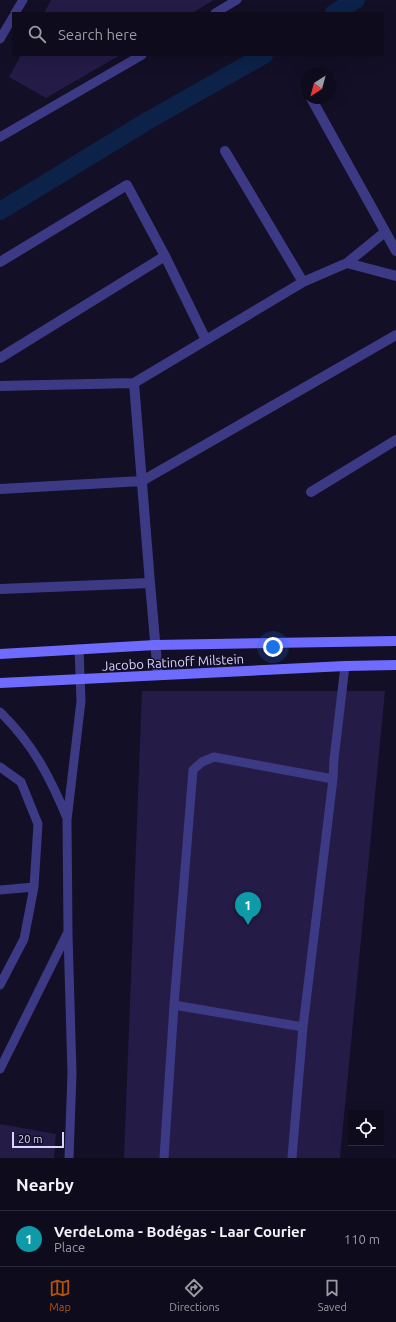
<!DOCTYPE html>
<html lang="en">
<head>
<meta charset="utf-8">
<style>
	:root { --surface:#0e0b1c; --page:#1c1929; --text:#f1f3f6; --muted:#9b9ba3; --line:#2e2b3b; --accent:#b45309 }
	body { margin:0; font-family:Ubuntu,sans-serif; background:var(--page); color:var(--text) }
	.controls { position:absolute; right:12px; bottom:12px; display:grid; overflow:hidden; border-radius:0px; box-shadow:0 4px 16px #0002 }
	.controls button { width:36px; height:36px; display:grid; place-items:center; padding:0; border:0; border-bottom:1px solid var(--line); background:var(--surface); color:var(--text); font:20px sans-serif }
	.compass { position:absolute; left:300px; top:68px; width:36px; height:36px; border-radius:50%; background:var(--surface); box-shadow:0 4px 16px #0002; rotate:216deg }
	.scale { position:absolute; left:12px; bottom:10px; width:52px; box-sizing:border-box; padding-left:4px; border:2px solid #d9d4ff; border-top:0; font-size:11px; line-height:14px; white-space:nowrap; color:#d9d4ff; -webkit-text-stroke:3px #130f26; paint-order:stroke }
	.you { position:absolute; left:273px; top:647px; width:14px; height:14px; margin:-10px; border:3px solid #fff; border-radius:50%; background:#1a73e8; box-shadow:0 0 0 6px #1a73e833 }
	.badge { display:grid; place-items:center; width:26px; height:26px; border-radius:50%; background:var(--accent); color:#fff; font-size:13px; font-weight:700 }
	.pin { position:absolute; translate:-50% -33px; filter:drop-shadow(0 1px 2px #0008) }
	.pin::after { content:''; position:absolute; top:21px; width:14px; height:12px; background:inherit; clip-path:polygon(0 0,100% 0,50% 100%) }
	.list { margin:0; padding:0; list-style:none }
	h2 { display:flex; justify-content:space-between; align-items:center; height:52px; margin:0; padding:0 16px; font-size:17px }
	h2 small { font-size:13px; font-weight:400; color:var(--muted) }
	.list li { display:grid; grid-template-columns:26px 1fr auto; gap:12px; align-items:center; box-sizing:border-box; height:56px; padding:0 16px; border-top:1px solid var(--line) }
	.list b { display:block; font-size:15px; white-space:nowrap }
	.list p { margin:0; font-size:13px; white-space:nowrap; color:var(--muted) }
	.list em { font-size:13px; font-style:normal; color:var(--muted) }
	.icon { flex:none; width:22px; height:22px; fill:none; stroke:currentColor; stroke-width:2; stroke-linecap:round; stroke-linejoin:round }
	.map { position:relative; flex:none; width:396px; height:1158px; overflow:hidden }
	.search { position:absolute; background:var(--surface); box-shadow:0 4px 16px #0002; left:12px; right:12px; top:12px; height:44px; display:flex; align-items:center; gap:10px; box-sizing:border-box; padding:0 14px; border-radius:0px; color:var(--muted); font-size:15px }
	.sheet { height:108px; background:var(--surface) }
	nav { display:flex; justify-content:space-around; align-items:center; box-sizing:border-box; height:56px; border-top:1px solid var(--line); background:var(--surface); font-size:11px; color:var(--muted) }
	nav a { display:grid; justify-items:center; gap:2px }
	nav .on { color:var(--accent) }
	.map>svg:first-child { display:block }
	.lines { fill:none; stroke-linecap:round; stroke-linejoin:round }
	.canal { stroke:#0c2248; stroke-width:18 }
	.building { fill:#241b47 }
	.lane { stroke:#3d3a85; stroke-width:9 }
	.street { stroke:#3d3a85; stroke-width:10 }
	.secondary { stroke:#6f6bff; stroke-width:10 }
	.labels { text-anchor:middle; stroke-width:3; stroke-linejoin:round; paint-order:stroke }
	.street-label { font-size:13px; fill:#d9d4ff; stroke:#130f26 }
</style>
</head>
<body>
<div class="map">
<svg width="396" height="1158" viewBox="0 0 396 1158">
	<rect width="100%" height="100%" fill="#130f26"/>
	<g class="lines">
		<!-- canal -->
		<path class="canal" d="M 334,13 L 356,0
			M 0,211 L 149,120 L 264,55"/>
	</g>
	<!-- building -->
	<path class="building" d="M 51,0 L 214,0 L 192,13 L 44,13 Z
		M 21,55 L 120,55 L 46,98 L 9,77 Z
		M 142,691 L 385,691 L 340,1158 L 124,1158 Z
		M 0,1124 L 56,1134 L 54,1158 L 0,1158 Z"/>
	<g class="lines">
		<!-- lane -->
		<path class="lane" d="M 15,13 L 23,0
			M 215,13 L 237,0
			M 0,39 L 13,17
			M 0,137 L 142,55
			M 0,712 C 33,744 50,777 67,818
			M 0,767 L 21,782 L 38,824 L 34,887 L 24,939 L 0,985
			M 0,890 L 34,887
			M 68,934 L 72,1073 L 69,1158
			M 174,1005 L 303,1027
			M 0,1069 L 68,932 L 67,820 L 81,701 L 79,649
			M 164,1158 L 174,1005 L 193,770 L 202,762 L 214,757 L 333,779
			M 292,1158 L 303,1027 L 333,779 L 334,759 L 345,666"/>
		<!-- street -->
		<path class="street" d="M 305,87 L 306,89
			M 311,98 L 396,251
			M 225,151 L 303,282
			M 0,262 L 127,185 L 165,256 L 206,340
			M 347,263 L 396,276
			M 0,358 L 165,256
			M 134,383 L 150,583 L 158,675
			M 0,386 L 134,383 L 303,282 L 347,263 L 385,232
			M 0,489 L 142,481 L 396,335
			M 311,492 L 396,440
			M 0,589 L 150,583"/>
		<!-- secondary -->
		<path class="secondary" d="M 0,654 L 155,645 L 396,641
			M 0,683 L 345,666 L 396,665"/>
	</g>
	<g class="labels">
		<!-- street labels -->
		<g class="street-label">
			<text transform="translate(173 662) rotate(-3)" y="5">Jacobo Ratinoff Milstein</text>
		</g>
	</g>
</svg>
<div class="controls">
<button><svg class="icon" aria-label="locate" viewBox="0 0 24 24"><circle cx="12" cy="12" r="6"/><path d="M12 2v4M12 18v4M2 12h4M18 12h4"/></svg></button>
</div>
<svg class="compass" viewBox="-18 -18 36 36"><path d="M0-13l5 13h-10z" fill="#e53935"/><path d="M0 13l5-13h-10z" fill="#9b9ba3"/></svg>
<div class="scale">20 m</div>
<div class="you"></div>
<div class="pin badge" style="left:248px;top:925px;background:#0f9aa8">1</div>
<div class="search"><svg class="icon" aria-label="search" viewBox="0 0 24 24"><circle cx="10" cy="10" r="6"/><path d="M15 15l6 6"/></svg>Search here</div>
</div>
<section class="sheet">
<h2>Nearby<small></small></h2>
<ul class="list">
<li><span class="badge" style="background:#0f9aa8">1</span><div><b>VerdeLoma - Bodégas - Laar Courier</b><p>Place</p></div><em>110 m</em></li>
</ul>
</section>
<nav>
<a class="on"><svg class="icon" aria-label="map" viewBox="0 0 24 24"><path d="M3 6l6-2 6 2 6-2v14l-6 2-6-2-6 2zM9 4v14M15 6v14"/></svg>Map</a>
<a><svg class="icon" aria-label="directions" viewBox="0 0 24 24"><path d="M12 3l9 9-9 9-9-9zM9 14v-3h6M13 9l2 2-2 2"/></svg>Directions</a>
<a><svg class="icon" aria-label="saved" viewBox="0 0 24 24"><path d="M7 4h10v16l-5-4-5 4z"/></svg>Saved</a>
</nav>
</body>
</html>
